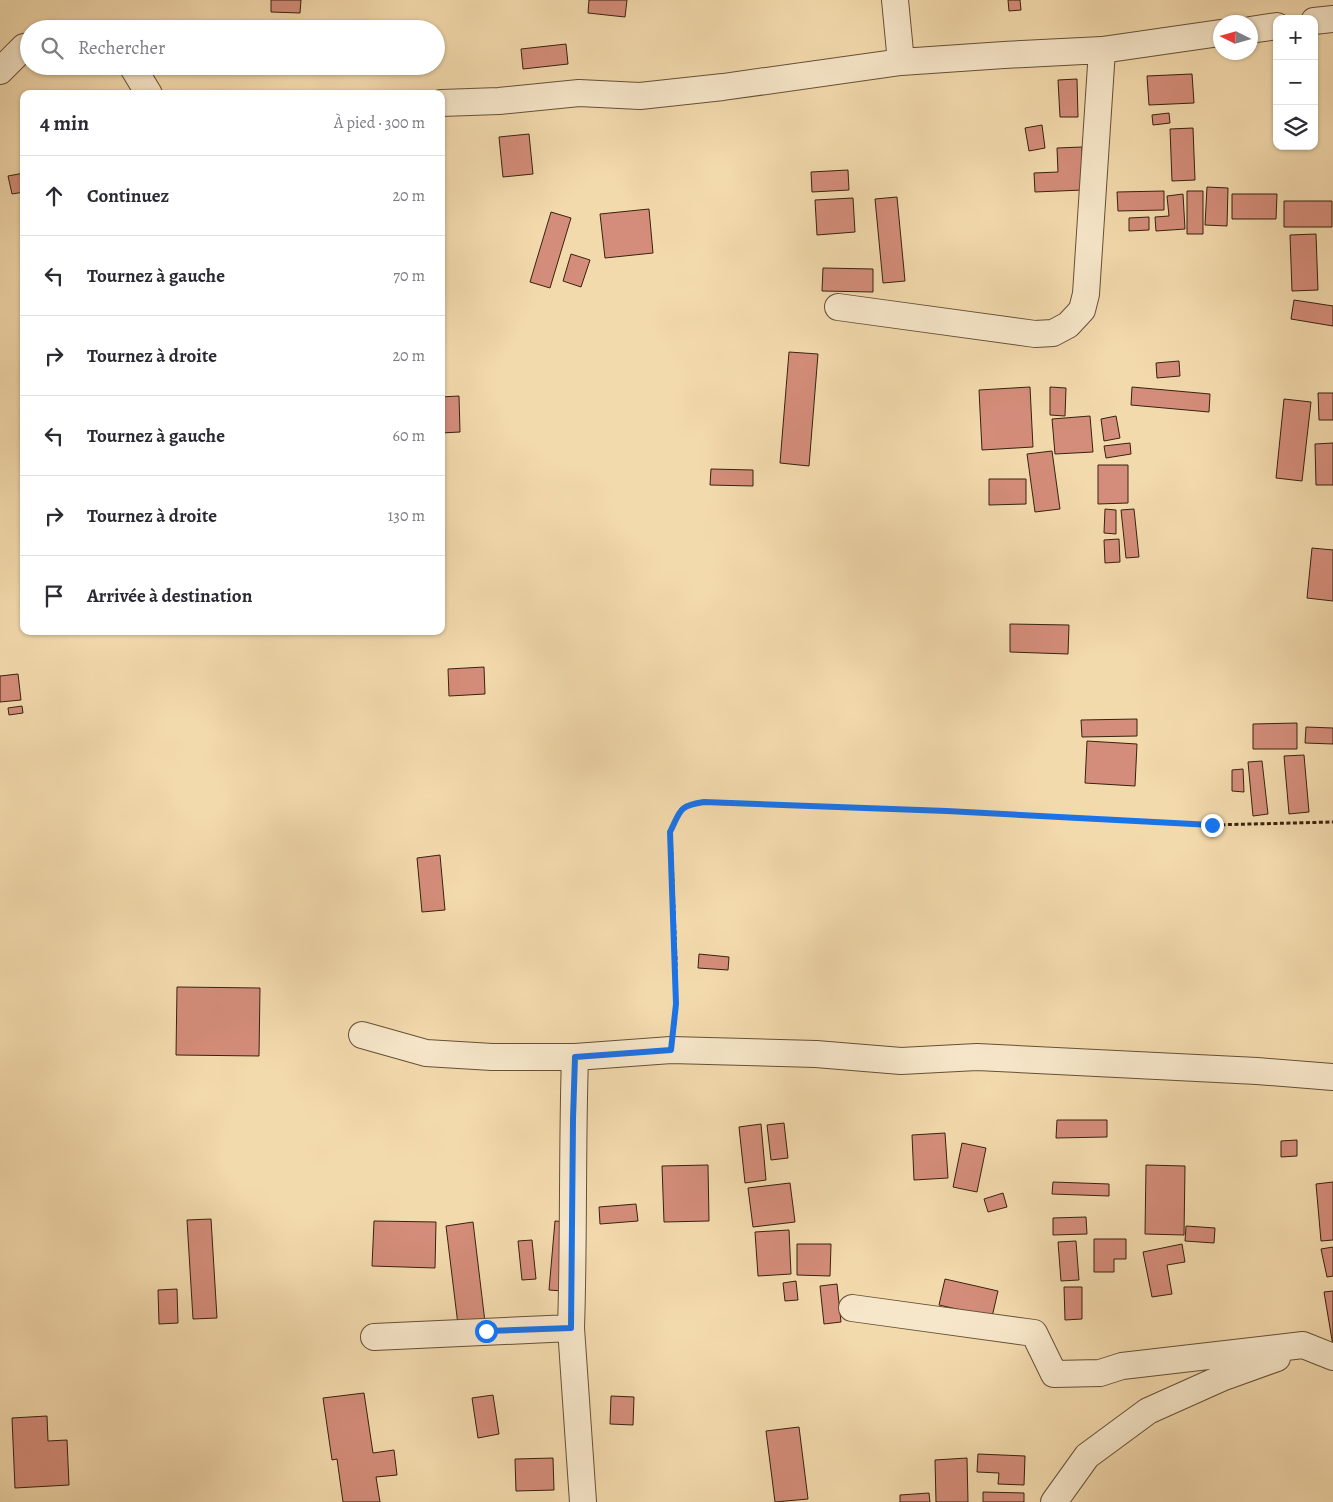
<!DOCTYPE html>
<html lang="fr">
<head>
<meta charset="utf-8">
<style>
	:root { --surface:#fff; --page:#f2f2f3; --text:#2b2b33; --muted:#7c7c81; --line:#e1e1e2 }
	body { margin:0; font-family:Alegreya,serif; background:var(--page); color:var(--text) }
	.controls { position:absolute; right:15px; top:15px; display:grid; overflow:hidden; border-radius:10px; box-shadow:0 1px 4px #0004 }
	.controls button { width:45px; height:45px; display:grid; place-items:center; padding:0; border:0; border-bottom:1px solid var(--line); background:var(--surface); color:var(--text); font:25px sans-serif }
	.compass { position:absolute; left:1213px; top:15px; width:45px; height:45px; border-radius:50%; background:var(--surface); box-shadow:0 1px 4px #0004; rotate:275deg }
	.stop { position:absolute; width:15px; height:15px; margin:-11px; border:4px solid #1a73e8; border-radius:50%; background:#fff }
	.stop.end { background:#1a73e8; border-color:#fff; box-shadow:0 1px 5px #0008 }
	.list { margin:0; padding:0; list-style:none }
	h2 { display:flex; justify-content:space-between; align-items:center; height:65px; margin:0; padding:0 20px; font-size:21px }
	h2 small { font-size:16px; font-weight:400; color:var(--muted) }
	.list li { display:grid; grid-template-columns:32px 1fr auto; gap:15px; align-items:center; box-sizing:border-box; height:80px; padding:0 20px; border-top:1px solid var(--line) }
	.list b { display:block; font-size:19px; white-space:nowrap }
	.list em { font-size:16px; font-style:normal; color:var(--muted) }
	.icon { flex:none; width:28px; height:28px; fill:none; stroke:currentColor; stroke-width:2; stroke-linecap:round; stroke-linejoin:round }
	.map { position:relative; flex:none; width:1333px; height:1502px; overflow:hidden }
	.search { position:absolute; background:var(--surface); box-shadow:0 1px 4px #0004; left:20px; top:20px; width:425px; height:55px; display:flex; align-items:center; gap:12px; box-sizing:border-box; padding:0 18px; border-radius:28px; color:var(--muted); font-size:19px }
	.panel { position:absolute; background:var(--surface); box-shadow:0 1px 4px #0004; left:20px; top:90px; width:425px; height:545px; border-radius:10px }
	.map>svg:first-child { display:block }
	.building { fill:#d48d7a; stroke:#37220e }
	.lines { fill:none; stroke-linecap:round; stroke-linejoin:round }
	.minor-casing { stroke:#665036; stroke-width:28 }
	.path { stroke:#37220e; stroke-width:3; stroke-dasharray:4 2.5; stroke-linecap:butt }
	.minor { stroke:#f7e7ca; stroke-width:26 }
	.route { stroke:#1a73e8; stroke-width:6 }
</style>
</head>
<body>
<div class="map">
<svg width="1333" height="1502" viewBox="0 0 1333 1502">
	<rect width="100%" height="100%" fill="#f3daad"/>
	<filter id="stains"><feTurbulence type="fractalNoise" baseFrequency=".004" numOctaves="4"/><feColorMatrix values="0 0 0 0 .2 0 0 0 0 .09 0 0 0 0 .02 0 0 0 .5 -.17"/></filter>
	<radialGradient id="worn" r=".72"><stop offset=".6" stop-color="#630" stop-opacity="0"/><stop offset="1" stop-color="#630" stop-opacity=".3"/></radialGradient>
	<!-- building -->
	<path class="building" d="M 271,0 L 301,0 L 300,13 L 271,12 Z
		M 589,0 L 627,0 L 625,17 L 588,13 Z
		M 1008,0 L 1020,0 L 1021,10 L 1009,11 Z
		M 350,21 L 398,23 L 398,29 L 349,29 Z
		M 566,44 L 568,64 L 523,69 L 521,49 Z
		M 348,66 L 397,66 L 397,70 L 348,69 Z
		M 1192,74 L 1194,103 L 1149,105 L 1147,76 Z
		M 1077,79 L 1078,117 L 1060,117 L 1058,80 Z
		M 1169,113 L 1170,123 L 1153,125 L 1152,115 Z
		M 1042,125 L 1045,148 L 1029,151 L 1025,128 Z
		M 1193,128 L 1195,180 L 1172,181 L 1170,129 Z
		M 529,134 L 533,174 L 503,177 L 499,137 Z
		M 1082,147 L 1083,190 L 1035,192 L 1034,173 L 1058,172 L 1057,148 Z
		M 848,170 L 849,190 L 812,192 L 811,172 Z
		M 24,173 L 24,192 L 12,194 L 8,176 Z
		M 1207,187 L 1228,188 L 1227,226 L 1205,225 Z
		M 1164,191 L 1164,210 L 1118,211 L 1117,192 Z
		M 1187,191 L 1203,191 L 1203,234 L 1187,234 Z
		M 1183,194 L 1185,229 L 1156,231 L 1155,217 L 1169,216 L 1167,196 Z
		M 1232,194 L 1277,194 L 1276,219 L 1232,219 Z
		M 897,197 L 905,281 L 883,283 L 875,199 Z
		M 853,198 L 855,232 L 817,235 L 815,200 Z
		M 1284,201 L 1332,201 L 1332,227 L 1284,227 Z
		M 649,209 L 653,253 L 605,258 L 600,214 Z
		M 551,212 L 571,218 L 550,288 L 530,282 Z
		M 1149,217 L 1149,230 L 1129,231 L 1129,218 Z
		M 1316,234 L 1318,290 L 1292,291 L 1290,235 Z
		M 571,254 L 590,260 L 581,287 L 563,281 Z
		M 823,268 L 873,269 L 873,292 L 822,291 Z
		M 1294,300 L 1333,306 L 1333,326 L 1291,319 Z
		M 789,352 L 818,354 L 809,466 L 780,463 Z
		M 1179,361 L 1180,376 L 1157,378 L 1156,363 Z
		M 1030,387 L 1033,447 L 982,450 L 979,390 Z
		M 1050,387 L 1066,388 L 1065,416 L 1050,415 Z
		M 1132,387 L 1210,394 L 1209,412 L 1131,405 Z
		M 1318,393 L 1333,393 L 1333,420 L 1319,420 Z
		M 459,396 L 460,432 L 441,433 L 441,397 Z
		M 1284,399 L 1311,402 L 1302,481 L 1276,478 Z
		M 1090,416 L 1093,452 L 1055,454 L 1052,419 Z
		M 1116,416 L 1120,438 L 1104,441 L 1101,419 Z
		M 1130,443 L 1131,454 L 1106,458 L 1104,446 Z
		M 1333,443 L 1333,485 L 1316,485 L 1315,444 Z
		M 1052,451 L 1060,509 L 1035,512 L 1027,454 Z
		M 1098,465 L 1128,465 L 1128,503 L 1098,504 Z
		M 711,469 L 753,470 L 753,486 L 710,485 Z
		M 989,479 L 1026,479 L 1026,504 L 989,505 Z
		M 1105,509 L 1116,510 L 1116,534 L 1104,533 Z
		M 1134,509 L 1139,557 L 1126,558 L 1121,510 Z
		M 1119,539 L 1120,562 L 1105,563 L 1104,540 Z
		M 1312,548 L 1333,550 L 1333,601 L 1307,598 Z
		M 1010,624 L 1069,625 L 1068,654 L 1010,652 Z
		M 484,667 L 485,694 L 449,696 L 448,669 Z
		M 18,674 L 21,700 L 0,702 L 0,676 Z
		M 22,706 L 23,713 L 9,715 L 8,708 Z
		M 1137,719 L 1137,736 L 1082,737 L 1081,720 Z
		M 1297,723 L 1297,749 L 1253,749 L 1253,724 Z
		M 1306,727 L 1333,728 L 1333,744 L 1305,743 Z
		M 1087,741 L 1137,744 L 1135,786 L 1085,783 Z
		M 1304,755 L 1309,812 L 1289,814 L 1284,756 Z
		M 1262,761 L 1268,814 L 1253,816 L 1248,762 Z
		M 1243,769 L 1244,792 L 1232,791 L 1232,770 Z
		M 440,855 L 445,910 L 422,912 L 417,858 Z
		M 699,954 L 729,957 L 728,970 L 698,968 Z
		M 177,987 L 260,988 L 259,1056 L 176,1055 Z
		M 1057,1120 L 1107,1120 L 1107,1137 L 1056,1138 Z
		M 784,1123 L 788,1158 L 771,1160 L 767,1125 Z
		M 761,1124 L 766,1180 L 745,1183 L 739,1127 Z
		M 945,1133 L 948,1178 L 914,1180 L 912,1135 Z
		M 1297,1140 L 1297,1156 L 1281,1157 L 1281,1141 Z
		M 962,1143 L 986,1148 L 977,1192 L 953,1187 Z
		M 708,1165 L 709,1221 L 664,1222 L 662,1166 Z
		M 1146,1165 L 1185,1166 L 1184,1235 L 1145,1234 Z
		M 1053,1182 L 1109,1184 L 1109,1196 L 1052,1194 Z
		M 1333,1182 L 1333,1240 L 1321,1241 L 1316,1184 Z
		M 790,1183 L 795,1222 L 753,1227 L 748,1188 Z
		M 1003,1193 L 1007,1207 L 988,1212 L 984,1199 Z
		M 636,1204 L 638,1221 L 600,1224 L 599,1207 Z
		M 1086,1217 L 1087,1234 L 1053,1235 L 1053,1218 Z
		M 211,1219 L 217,1318 L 193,1319 L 187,1220 Z
		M 374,1221 L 436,1222 L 435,1268 L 372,1266 Z
		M 555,1221 L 568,1222 L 563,1291 L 549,1290 Z
		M 473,1222 L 485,1322 L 458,1325 L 446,1226 Z
		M 1186,1226 L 1215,1228 L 1214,1243 L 1185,1241 Z
		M 789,1230 L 791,1274 L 758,1276 L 755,1232 Z
		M 1094,1239 L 1126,1239 L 1126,1259 L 1114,1259 L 1114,1272 L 1094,1272 Z
		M 532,1240 L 536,1279 L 522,1280 L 518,1241 Z
		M 1076,1241 L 1079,1280 L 1061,1281 L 1058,1242 Z
		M 797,1244 L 831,1244 L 830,1276 L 797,1275 Z
		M 1182,1244 L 1185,1262 L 1167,1265 L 1172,1294 L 1152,1297 L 1143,1252 Z
		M 1333,1247 L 1333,1276 L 1327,1277 L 1321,1249 Z
		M 945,1279 L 998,1291 L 992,1317 L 939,1305 Z
		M 796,1281 L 798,1300 L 785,1301 L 783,1283 Z
		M 837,1284 L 841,1322 L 824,1324 L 820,1286 Z
		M 1064,1287 L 1082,1287 L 1082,1319 L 1065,1320 Z
		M 177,1289 L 178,1323 L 159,1324 L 158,1290 Z
		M 1333,1291 L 1333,1346 L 1324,1292 Z
		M 364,1393 L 373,1453 L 394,1450 L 397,1475 L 376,1477 L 380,1502 L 343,1502 L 337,1459 L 332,1460 L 323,1398 Z
		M 493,1395 L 499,1434 L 478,1438 L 472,1398 Z
		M 611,1396 L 634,1397 L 633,1425 L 610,1424 Z
		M 47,1416 L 48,1441 L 67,1440 L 69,1485 L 15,1488 L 12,1418 Z
		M 799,1427 L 808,1499 L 775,1502 L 766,1431 Z
		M 978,1454 L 1025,1456 L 1024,1485 L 998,1484 L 999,1473 L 977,1472 Z
		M 553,1458 L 554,1490 L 516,1491 L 515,1459 Z
		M 967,1458 L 968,1502 L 936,1502 L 935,1460 Z
		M 983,1492 L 1024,1493 L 1024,1502 L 983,1502 Z
		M 929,1493 L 930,1502 L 900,1502 L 900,1495 Z"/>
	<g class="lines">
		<defs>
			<path id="minor" d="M 895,0 L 901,62
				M 1314,21 L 1333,19
				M 1250,30 L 1277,26
				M 132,66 L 149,94
				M 0,71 L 24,47 L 29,46
				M 441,103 L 499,101 L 579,93 L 640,96 L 723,87 L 901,62 L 1004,55 L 1102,50 L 1220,33
				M 838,307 L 1035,334 L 1053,333 L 1068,325 L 1082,310 L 1086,294 L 1102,50
				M 362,1035 L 426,1053 L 492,1057 L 575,1057 L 671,1050 L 816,1054 L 901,1061 L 977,1057 L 1257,1071 L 1333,1077
				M 852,1308 L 1034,1333 L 1054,1374 L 1100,1373 L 1122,1366 L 1303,1345 L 1333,1357
				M 571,1328 L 583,1502
				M 374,1337 L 571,1328 C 574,1238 572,1147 575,1057
				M 1054,1502 L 1087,1456 L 1148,1411 L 1224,1377 L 1277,1358"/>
		</defs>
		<!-- minor casing -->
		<use href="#minor" class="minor-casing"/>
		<!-- path -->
		<path class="path" d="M 675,1025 L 676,1004 L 676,960 L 671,832 L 681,809 L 691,804 L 704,802 L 947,811 L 1212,825 L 1333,822"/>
		<!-- minor -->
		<use href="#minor" class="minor"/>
	</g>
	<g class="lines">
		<!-- route -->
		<path class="route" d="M 486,1331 L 571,1328 L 573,1119 L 575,1057 L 671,1050 L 676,1004 L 670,832 C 681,810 678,806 704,802 L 947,811 L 1212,825"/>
	</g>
	<rect width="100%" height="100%" filter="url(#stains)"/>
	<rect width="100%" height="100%" fill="url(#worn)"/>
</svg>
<div class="controls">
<button>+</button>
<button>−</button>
<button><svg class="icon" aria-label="layers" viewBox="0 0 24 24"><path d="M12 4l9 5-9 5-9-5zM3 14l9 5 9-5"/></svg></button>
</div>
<svg class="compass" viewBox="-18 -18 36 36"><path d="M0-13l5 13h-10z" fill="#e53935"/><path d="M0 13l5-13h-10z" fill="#7c7c81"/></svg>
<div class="stop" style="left:486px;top:1331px"></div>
<div class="stop end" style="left:1212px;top:825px"></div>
<div class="search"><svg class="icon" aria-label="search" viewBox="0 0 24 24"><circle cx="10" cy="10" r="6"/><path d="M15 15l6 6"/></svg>Rechercher</div>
<section class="panel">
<h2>4 min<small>À pied · 300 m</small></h2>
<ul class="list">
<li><svg class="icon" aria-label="ahead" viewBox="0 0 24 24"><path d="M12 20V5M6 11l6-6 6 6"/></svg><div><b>Continuez</b></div><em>20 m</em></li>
<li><svg class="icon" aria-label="left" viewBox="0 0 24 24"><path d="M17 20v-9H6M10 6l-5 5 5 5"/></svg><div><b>Tournez à gauche</b></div><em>70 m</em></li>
<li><svg class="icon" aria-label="right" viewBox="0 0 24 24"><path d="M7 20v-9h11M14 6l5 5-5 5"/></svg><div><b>Tournez à droite</b></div><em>20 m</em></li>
<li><svg class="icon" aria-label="left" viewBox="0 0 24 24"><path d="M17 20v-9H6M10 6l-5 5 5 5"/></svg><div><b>Tournez à gauche</b></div><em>60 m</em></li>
<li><svg class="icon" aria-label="right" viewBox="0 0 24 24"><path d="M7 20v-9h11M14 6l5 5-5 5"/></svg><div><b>Tournez à droite</b></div><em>130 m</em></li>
<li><svg class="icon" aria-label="arrive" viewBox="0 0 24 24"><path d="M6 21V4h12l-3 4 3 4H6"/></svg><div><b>Arrivée à destination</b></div></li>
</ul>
</section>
</div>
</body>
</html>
